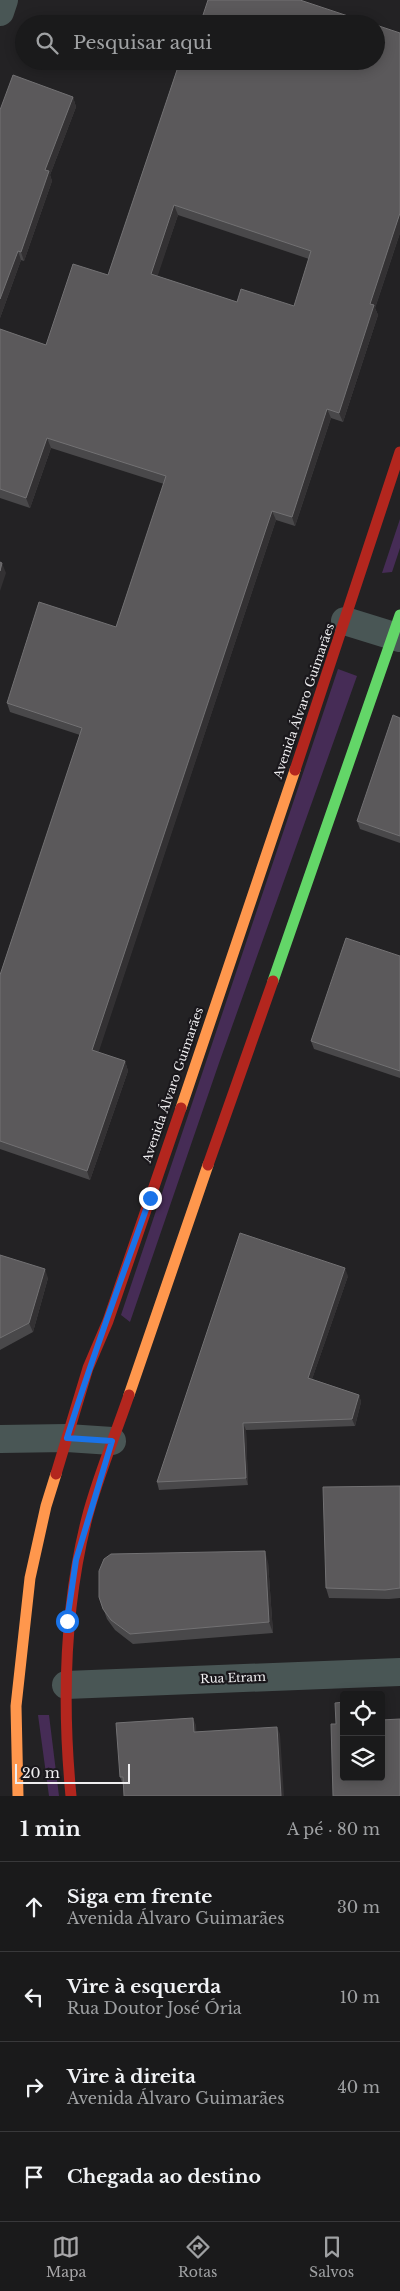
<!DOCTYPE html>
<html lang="pt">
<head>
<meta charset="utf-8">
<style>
	:root { --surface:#1a1a1b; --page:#232324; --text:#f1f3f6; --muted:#9fa1a3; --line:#38383a; --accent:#a8a7a9 }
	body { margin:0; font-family:"Libre Baskerville",serif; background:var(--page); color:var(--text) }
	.controls { position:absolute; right:15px; bottom:15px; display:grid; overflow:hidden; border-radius:5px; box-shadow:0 2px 12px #0003 }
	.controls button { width:45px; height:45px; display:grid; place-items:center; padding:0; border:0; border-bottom:1px solid var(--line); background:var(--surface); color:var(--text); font:25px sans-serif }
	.scale { position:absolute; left:15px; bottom:12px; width:115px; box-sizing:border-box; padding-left:5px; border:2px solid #efeef0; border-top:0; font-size:14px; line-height:18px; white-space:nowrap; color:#efeef0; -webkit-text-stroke:4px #1a181c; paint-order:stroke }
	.stop { position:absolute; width:15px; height:15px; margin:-11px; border:4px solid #1a73e8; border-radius:50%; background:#fff }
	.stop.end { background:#1a73e8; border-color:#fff; box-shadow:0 1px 5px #0008 }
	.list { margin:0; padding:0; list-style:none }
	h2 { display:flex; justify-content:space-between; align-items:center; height:65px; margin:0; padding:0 20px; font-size:21px }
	h2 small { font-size:16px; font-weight:400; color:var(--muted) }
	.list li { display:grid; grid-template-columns:32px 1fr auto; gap:15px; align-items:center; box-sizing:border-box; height:90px; padding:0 20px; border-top:1px solid var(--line) }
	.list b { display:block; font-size:19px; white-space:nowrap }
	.list p { margin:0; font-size:16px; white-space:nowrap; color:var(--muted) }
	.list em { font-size:16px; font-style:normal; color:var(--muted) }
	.icon { flex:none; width:28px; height:28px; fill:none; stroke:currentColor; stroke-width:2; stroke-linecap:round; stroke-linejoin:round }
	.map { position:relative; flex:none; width:400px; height:1796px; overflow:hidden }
	.search { position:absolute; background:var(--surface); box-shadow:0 2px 12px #0003; left:15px; right:15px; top:15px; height:55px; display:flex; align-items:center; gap:12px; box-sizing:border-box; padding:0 18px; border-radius:28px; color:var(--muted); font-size:19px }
	.sheet { height:425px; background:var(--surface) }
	nav { display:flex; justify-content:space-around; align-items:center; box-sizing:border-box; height:70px; border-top:1px solid var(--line); background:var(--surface); font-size:14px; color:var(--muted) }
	nav a { display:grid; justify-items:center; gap:2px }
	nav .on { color:var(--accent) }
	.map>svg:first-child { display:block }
	.green { fill:#462c56 }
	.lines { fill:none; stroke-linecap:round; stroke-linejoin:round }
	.street { stroke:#495655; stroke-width:28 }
	.fast { stroke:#63d668; stroke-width:11 }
	.slow { stroke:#ff974d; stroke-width:11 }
	.jam { stroke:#b3261e; stroke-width:11 }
	.wall { fill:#49484a; fill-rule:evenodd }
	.shaded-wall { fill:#333133 }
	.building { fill:#5b595b; stroke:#727173; fill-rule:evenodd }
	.route { stroke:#1a73e8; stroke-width:6 }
	.labels { text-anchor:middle; stroke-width:4.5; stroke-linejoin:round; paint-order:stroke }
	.street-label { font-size:12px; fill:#efeef0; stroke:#1a181c }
</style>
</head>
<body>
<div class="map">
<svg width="400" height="1796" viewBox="0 0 400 1796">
	<rect width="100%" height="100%" fill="#232224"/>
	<!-- green -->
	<path class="green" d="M 400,519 L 400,548 L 392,572 L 382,573 Z
		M 338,669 L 357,676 L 219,1063 L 130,1322 L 121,1315 Z
		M 38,1715 L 49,1715 L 59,1796 L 49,1796 Z"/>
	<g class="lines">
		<!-- street -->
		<path class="street" d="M 0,12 L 4,0
			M 345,621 L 400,638
			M 0,1439 L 67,1438 L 112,1441
			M 66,1685 L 400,1672"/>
		<!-- fast -->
		<path class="fast" d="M 273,981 L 400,615"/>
		<!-- slow -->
		<path class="slow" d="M 181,1108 L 295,770
			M 129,1395 L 208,1165
			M 18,1796 L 16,1706 L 30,1578 L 46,1506 L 56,1474"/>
		<!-- jam -->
		<path class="jam" d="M 295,770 L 400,452
			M 208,1165 L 273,981
			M 56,1474 L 88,1368 L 108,1321 L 181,1108
			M 71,1796 C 62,1702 64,1609 87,1518 C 98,1476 115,1436 129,1395"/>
	</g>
	<!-- wall -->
	<path class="wall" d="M 400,33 L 400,233 L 375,308 L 378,315 L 343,422 L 331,418 L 295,526 L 276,520 L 98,1052 L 125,1061 L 128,1071 L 90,1180 L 0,1149 L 0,975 L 80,735 L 10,712 L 7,703 L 116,627 L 164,484 L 51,448 L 30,508 L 0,498 L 0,329 L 46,345 L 108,275 L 180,61 ZM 178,215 L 309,259 L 294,306 L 237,302 L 157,276 Z
		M 73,97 L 76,107 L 50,175 L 52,181 L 24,261 L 21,260 L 0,318 L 0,110 Z
		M 400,718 L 400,843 L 360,829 L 357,821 Z
		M 400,956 L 400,1078 L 314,1049 L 311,1041 Z
		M 0,1255 L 48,1278 L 33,1332 L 0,1350 Z
		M 348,1276 L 312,1379 L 359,1395 L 361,1402 L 355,1426 L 246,1430 L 248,1485 L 159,1490 L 157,1482 Z
		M 400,1486 L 400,1598 L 389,1599 L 329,1598 L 326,1588 Z
		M 268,1562 L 273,1633 L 133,1644 L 115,1630 L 107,1619 L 99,1597 Z
		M 196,1725 L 196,1732 L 280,1734 L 123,1785 L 120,1777 Z"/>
	<!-- shaded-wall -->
	<path class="shaded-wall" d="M 73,97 L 76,107 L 50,175 L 52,181 L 24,261 L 21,252 L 45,170 Z
		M 174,205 L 178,215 L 155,284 L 151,274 Z
		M 400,213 L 400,233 L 375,308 L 378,315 L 343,422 L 339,413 L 370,304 Z
		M 18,251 L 21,260 L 0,318 L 0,299 Z
		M 327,409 L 331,418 L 295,526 L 292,517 Z
		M 47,438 L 51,448 L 30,508 L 26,498 Z
		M 272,511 L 276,520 L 96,1060 L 92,1050 Z
		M 2,563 L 6,573 L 0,591 L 0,571 Z
		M 125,1061 L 128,1071 L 90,1180 L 87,1171 Z
		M 345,1268 L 348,1276 L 310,1385 L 308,1378 Z
		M 45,1269 L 48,1278 L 33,1332 L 29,1323 Z
		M 359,1395 L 361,1402 L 355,1426 L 352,1419 Z
		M 243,1423 L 246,1430 L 248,1485 L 246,1478 Z
		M 265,1551 L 268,1562 L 273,1633 L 269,1622 Z
		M 193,1718 L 196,1725 L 197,1740 L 194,1732 Z
		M 277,1727 L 280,1734 L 284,1796 L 281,1796 Z"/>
	<!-- building -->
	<path class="building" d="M 208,0 L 300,0 L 372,24 L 200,24 Z
		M 376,25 L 400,33 L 400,213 L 370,304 L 374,305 L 339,413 L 327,409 L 292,517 L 272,511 L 92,1050 L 125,1061 L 87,1171 L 0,1141 L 0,975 L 82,728 L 7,703 L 39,602 L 116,627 L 166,476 L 47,438 L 26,498 L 0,489 L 0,329 L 46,345 L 73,264 L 108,275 L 180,61 L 376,61 ZM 174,205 L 311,251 L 294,306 L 241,289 L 237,302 L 151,274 Z
		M 13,75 L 73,97 L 45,170 L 49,171 L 21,252 L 18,251 L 0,299 L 0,110 Z
		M 0,562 L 2,563 L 0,571 Z
		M 393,715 L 400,718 L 400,836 L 357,821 Z
		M 346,938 L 400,956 L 400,1071 L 311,1041 Z
		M 240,1233 L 345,1268 L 308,1378 L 359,1395 L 352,1419 L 243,1423 L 246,1478 L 157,1482 Z
		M 0,1255 L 45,1269 L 29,1323 L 0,1338 Z
		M 400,1486 L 400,1588 L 385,1590 L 326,1588 L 323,1487 Z
		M 265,1551 L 269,1622 L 130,1634 L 111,1620 L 103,1609 L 99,1597 L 99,1571 L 104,1559 L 111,1554 Z
		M 344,1702 L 344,1777 L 381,1777 L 381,1720 L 400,1719 L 400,1796 L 333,1796 L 331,1724 L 336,1724 L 335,1703 Z
		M 193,1718 L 194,1732 L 277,1727 L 281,1796 L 124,1796 L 123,1777 L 120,1777 L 116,1723 Z"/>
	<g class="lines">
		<!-- route -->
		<path class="route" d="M 67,1621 L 76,1560 L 112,1441 L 67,1438 C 92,1357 122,1278 150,1198"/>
	</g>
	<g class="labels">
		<!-- street labels -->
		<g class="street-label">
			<text transform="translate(304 701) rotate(-71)" y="4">Avenida Álvaro Guimarães</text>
			<text transform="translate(173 1085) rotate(-71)" y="4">Avenida Álvaro Guimarães</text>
			<text transform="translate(233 1678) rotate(-2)" y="4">Rua Etram</text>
		</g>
	</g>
</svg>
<div class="controls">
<button><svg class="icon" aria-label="locate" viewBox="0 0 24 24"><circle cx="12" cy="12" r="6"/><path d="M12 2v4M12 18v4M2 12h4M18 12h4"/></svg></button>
<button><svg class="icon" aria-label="layers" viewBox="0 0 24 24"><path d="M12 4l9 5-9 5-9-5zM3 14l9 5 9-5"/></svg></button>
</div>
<div class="scale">20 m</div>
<div class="stop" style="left:67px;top:1621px"></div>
<div class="stop end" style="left:150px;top:1198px"></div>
<div class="search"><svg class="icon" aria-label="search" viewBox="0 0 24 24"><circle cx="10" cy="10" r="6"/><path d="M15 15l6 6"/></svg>Pesquisar aqui</div>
</div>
<section class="sheet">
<h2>1 min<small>A pé · 80 m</small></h2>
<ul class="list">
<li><svg class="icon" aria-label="ahead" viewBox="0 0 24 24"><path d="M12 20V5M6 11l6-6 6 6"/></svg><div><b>Siga em frente</b><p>Avenida Álvaro Guimarães</p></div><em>30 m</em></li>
<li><svg class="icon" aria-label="left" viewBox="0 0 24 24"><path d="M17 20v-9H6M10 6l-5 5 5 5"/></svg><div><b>Vire à esquerda</b><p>Rua Doutor José Ória</p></div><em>10 m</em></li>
<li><svg class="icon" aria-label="right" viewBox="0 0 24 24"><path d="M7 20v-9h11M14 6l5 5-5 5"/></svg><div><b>Vire à direita</b><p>Avenida Álvaro Guimarães</p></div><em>40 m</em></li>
<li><svg class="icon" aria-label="arrive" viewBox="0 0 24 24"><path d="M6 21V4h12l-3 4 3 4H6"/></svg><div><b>Chegada ao destino</b></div></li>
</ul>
</section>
<nav>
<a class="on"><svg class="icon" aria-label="map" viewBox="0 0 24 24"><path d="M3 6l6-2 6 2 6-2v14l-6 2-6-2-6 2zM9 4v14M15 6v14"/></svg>Mapa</a>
<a><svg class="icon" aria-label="directions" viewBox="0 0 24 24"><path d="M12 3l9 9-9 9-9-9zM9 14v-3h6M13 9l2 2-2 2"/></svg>Rotas</a>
<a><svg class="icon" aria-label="saved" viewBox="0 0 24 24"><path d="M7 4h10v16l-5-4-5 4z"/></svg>Salvos</a>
</nav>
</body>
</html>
